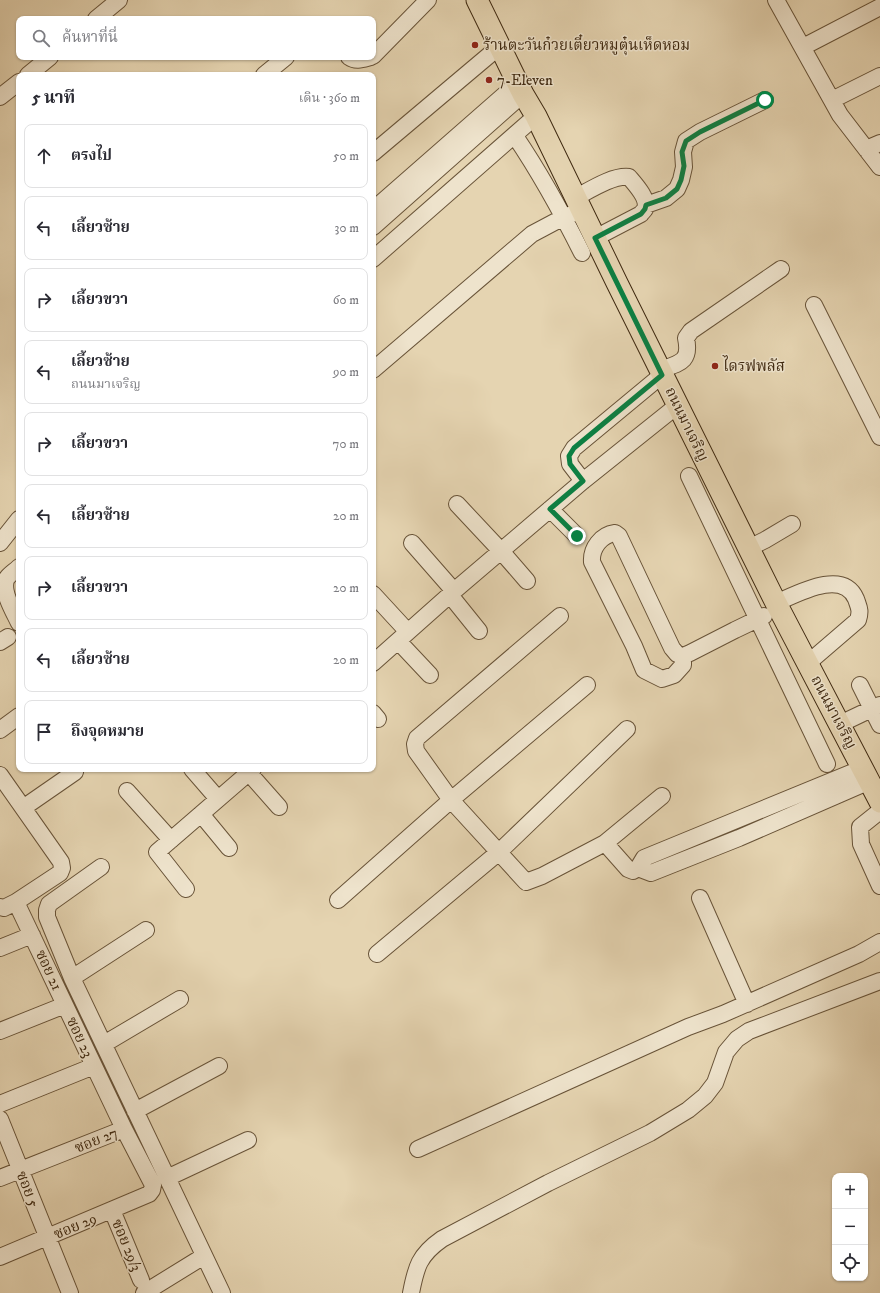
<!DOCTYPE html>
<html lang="th">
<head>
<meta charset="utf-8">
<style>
	:root { --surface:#fff; --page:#f7f7f7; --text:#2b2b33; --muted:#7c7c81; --line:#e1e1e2 }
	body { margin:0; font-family:"IM FELL DW Pica","Noto Serif Thai",serif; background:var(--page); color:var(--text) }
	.controls { position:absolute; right:12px; bottom:12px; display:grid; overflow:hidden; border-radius:8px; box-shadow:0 1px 3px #0004 }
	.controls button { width:36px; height:36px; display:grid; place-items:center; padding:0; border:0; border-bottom:1px solid var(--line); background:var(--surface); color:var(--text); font:20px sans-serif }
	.stop { position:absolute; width:12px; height:12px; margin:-9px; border:3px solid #0b8043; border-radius:50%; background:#fff }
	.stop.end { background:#0b8043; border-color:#fff; box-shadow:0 1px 4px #0008 }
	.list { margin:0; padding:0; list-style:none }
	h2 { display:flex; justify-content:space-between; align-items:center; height:52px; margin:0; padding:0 16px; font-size:17px }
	h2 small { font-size:13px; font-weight:400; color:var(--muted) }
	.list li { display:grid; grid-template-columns:26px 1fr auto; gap:12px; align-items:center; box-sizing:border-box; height:64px; margin:0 8px 8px; padding:0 8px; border:1px solid var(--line); border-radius:8px }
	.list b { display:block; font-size:15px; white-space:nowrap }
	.list p { margin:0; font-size:13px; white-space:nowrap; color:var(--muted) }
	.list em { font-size:13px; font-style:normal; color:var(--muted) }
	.icon { flex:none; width:22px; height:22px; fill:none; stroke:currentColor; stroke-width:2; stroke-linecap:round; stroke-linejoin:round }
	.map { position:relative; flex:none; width:880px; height:1293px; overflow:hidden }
	.search { position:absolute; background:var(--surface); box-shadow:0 1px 3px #0004; left:16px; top:16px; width:360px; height:44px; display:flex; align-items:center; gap:10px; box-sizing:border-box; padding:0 14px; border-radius:8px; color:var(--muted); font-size:15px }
	.panel { position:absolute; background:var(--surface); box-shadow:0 1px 3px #0004; left:16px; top:72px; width:360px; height:700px; border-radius:8px }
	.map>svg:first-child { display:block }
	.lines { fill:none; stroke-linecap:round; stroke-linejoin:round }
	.minor-casing { stroke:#685338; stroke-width:18 }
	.major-casing { stroke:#3e2810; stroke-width:23 }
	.minor { stroke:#eee3cc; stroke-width:16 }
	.major { stroke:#e5d4b1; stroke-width:21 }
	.route { stroke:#0b8043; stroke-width:5 }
	.poi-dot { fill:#8f2418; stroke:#eee3cc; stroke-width:1.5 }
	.labels { text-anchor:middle; stroke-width:3; stroke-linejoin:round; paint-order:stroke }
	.poi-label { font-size:15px; fill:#3e2810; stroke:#eee3cc; text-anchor:start }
	.street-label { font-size:15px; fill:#3e2810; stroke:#eee3cc }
</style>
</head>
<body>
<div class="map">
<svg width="880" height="1293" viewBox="0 0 880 1293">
	<rect width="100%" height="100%" fill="#e5d4b1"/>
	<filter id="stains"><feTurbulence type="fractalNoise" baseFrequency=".005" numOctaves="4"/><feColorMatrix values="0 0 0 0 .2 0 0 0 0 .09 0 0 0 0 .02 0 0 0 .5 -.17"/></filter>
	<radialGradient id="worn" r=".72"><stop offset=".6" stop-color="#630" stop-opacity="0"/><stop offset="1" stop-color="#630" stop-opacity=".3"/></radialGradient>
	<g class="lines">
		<defs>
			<path id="minor" d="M 776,0 L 840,115 L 880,167
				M 96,19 L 119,0
				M 803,47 L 880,7
				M 373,56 L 428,0
				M 349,57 C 356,62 363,59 371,57
				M 28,75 L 50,57
				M 264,75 L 286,57
				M 0,97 L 19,82
				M 832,100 L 880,76
				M 515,136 C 540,173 562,213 582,253
				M 866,149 L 880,143
				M 373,153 L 500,46
				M 575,198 C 590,190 613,175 629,177 C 635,184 649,199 645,209 C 644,211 642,212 641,214 L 595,238
				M 646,205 L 666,198 L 677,189 L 681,180 L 684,167 L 683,152 L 686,141 L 700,132 L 765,100
				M 373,210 L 518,83
				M 373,227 L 523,94
				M 373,259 L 536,116
				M 814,305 L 880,437
				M 373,370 L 532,234 L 564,217 L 581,211
				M 660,370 C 680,363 691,362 686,338 L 691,331 L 781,269
				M 689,476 L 827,764
				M 583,481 L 570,464 L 569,456 L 574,448 L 662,375
				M 457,504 L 501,551 L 527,581
				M 550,509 L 577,536
				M 0,543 L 19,519
				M 412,543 L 454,591
				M 749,548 L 765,540 L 792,524
				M 19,567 C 15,571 10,574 7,578 C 0,590 14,612 19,623
				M 373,594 L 408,632
				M 450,595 L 479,631
				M 776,603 C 797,594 843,568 856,599 C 859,608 861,610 858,620 L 808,663
				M 560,616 L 417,738 L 415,744 L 416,751 L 451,800 L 526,882 L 542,876 L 605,843 L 662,796
				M 398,641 L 430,675
				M 0,642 L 8,637
				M 683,656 L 683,665 L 674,675 L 662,679 L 644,670 L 634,646 L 592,562 C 591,548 601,535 615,533 L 619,536 L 672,648 L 677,654 L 683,656 L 690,653 L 735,630 L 764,616
				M 373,663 L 454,591 L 583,481 L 678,405
				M 860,685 L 880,725
				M 373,713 L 378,719
				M 840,724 L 880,705
				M 0,730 L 19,716
				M 192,769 L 218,799
				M 249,773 L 279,807
				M 0,775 L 61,862 L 62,868 L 60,873 L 16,902 L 4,908 L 0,907
				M 127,791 L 171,840
				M 23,808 L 75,772
				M 880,811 L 860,827 L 861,844 L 880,886
				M 201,814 L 229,848
				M 605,843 L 628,869 L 633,871 L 638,868 L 644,858 L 863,768
				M 101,867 L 49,904 L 47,910 L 47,917 L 72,978 L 222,1293
				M 638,868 L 651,873 L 739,838 L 870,781
				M 186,889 L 157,852 L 253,769
				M 700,898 L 747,1004
				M 338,900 L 451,800 L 587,685
				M 0,948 L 32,935
				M 377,954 L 499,852 L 627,729
				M 72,978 L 146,930
				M 0,1031 L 65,1005
				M 104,1044 L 180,999
				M 0,1104 L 94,1066
				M 135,1111 L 219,1066
				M 0,1119 L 70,1293
				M 418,1149 L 688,1027 L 723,1014 L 859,954 L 880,942
				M 0,1178 L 124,1129
				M 167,1178 L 248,1140
				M 112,1210 L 141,1280
				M 0,1257 L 149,1194 L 152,1190 L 153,1185 L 124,1129 L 16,902
				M 144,1293 L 204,1256
				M 411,1293 C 416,1267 419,1255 442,1239 L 548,1183 L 650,1133 L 688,1110 L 705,1096 L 715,1083 L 726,1052 L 737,1039 L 749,1031 L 880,981"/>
			<path id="major" d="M 477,0 L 523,94 L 536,116 L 617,283 L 776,603 L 880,802"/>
		</defs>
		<!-- minor casing -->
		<use href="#minor" class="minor-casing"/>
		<!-- major casing -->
		<use href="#major" class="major-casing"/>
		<!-- minor -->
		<use href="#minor" class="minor"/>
		<!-- major -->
		<use href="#major" class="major"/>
	</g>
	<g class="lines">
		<!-- route -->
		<path class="route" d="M 577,536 L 550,509 L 583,481 L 570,464 L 569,456 L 574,448 L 662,375 L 595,238 L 641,214 L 645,209 L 646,205 L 666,198 L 677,189 L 681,180 L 684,166 L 682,152 L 686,141 L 700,132 L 765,100"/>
	</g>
	<!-- markers -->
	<g class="poi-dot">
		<circle cx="475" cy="45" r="4"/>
		<circle cx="489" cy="80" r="4"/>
		<circle cx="715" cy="366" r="4"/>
	</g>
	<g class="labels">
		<!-- poi labels -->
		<g class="poi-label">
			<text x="483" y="50">ร้านตะวันก๋วยเตี๋ยวหมูตุ๋นเห็ดหอม</text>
			<text x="497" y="85">7-Eleven</text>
			<text x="723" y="371">ไดรฟพลัส</text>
		</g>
		<!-- street labels -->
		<g class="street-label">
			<text transform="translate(687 424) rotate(64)" y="5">ถนนมาเจริญ</text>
			<text transform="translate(834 712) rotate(62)" y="5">ถนนมาเจริญ</text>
			<text transform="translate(49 970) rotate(65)" y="5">ซอย 21</text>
			<text transform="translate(80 1037) rotate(65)" y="5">ซอย 23</text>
			<text transform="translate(96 1140) rotate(-22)" y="5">ซอย 27</text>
			<text transform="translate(28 1189) rotate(68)" y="5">ซอย 5</text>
			<text transform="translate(75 1226) rotate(-23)" y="5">ซอย 29</text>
			<text transform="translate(127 1245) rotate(67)" y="5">ซอย 29/3</text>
		</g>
	</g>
	<rect width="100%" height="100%" filter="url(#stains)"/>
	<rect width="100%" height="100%" fill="url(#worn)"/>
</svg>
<div class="controls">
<button>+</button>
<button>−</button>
<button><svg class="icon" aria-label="locate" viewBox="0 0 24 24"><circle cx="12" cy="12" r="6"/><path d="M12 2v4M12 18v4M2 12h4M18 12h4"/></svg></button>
</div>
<div class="stop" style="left:765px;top:100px"></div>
<div class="stop end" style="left:577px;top:536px"></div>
<div class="search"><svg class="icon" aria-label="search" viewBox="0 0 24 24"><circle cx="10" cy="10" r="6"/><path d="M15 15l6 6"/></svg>ค้นหาที่นี่</div>
<section class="panel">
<h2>5 นาที<small>เดิน · 360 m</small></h2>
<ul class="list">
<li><svg class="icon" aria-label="ahead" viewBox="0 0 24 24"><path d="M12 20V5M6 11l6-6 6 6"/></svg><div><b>ตรงไป</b></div><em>50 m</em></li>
<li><svg class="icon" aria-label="left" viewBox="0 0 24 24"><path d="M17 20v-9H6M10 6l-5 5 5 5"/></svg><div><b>เลี้ยวซ้าย</b></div><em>30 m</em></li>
<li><svg class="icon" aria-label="right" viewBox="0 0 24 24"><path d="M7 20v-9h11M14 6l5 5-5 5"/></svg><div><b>เลี้ยวขวา</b></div><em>60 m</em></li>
<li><svg class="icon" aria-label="left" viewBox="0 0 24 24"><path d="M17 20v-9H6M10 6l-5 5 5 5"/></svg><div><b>เลี้ยวซ้าย</b><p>ถนนมาเจริญ</p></div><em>90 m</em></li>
<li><svg class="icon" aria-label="right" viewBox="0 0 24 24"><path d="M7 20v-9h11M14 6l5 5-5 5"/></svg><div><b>เลี้ยวขวา</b></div><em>70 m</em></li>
<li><svg class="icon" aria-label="left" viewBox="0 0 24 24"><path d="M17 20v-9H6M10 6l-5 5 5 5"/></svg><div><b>เลี้ยวซ้าย</b></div><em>20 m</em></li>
<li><svg class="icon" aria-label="right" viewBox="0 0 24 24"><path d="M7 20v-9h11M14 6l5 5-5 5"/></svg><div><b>เลี้ยวขวา</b></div><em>20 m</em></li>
<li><svg class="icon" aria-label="left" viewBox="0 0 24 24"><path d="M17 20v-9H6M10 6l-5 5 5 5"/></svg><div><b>เลี้ยวซ้าย</b></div><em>20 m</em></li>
<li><svg class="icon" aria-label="arrive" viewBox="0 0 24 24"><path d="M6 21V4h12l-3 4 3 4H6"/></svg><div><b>ถึงจุดหมาย</b></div></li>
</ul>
</section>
</div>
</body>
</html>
